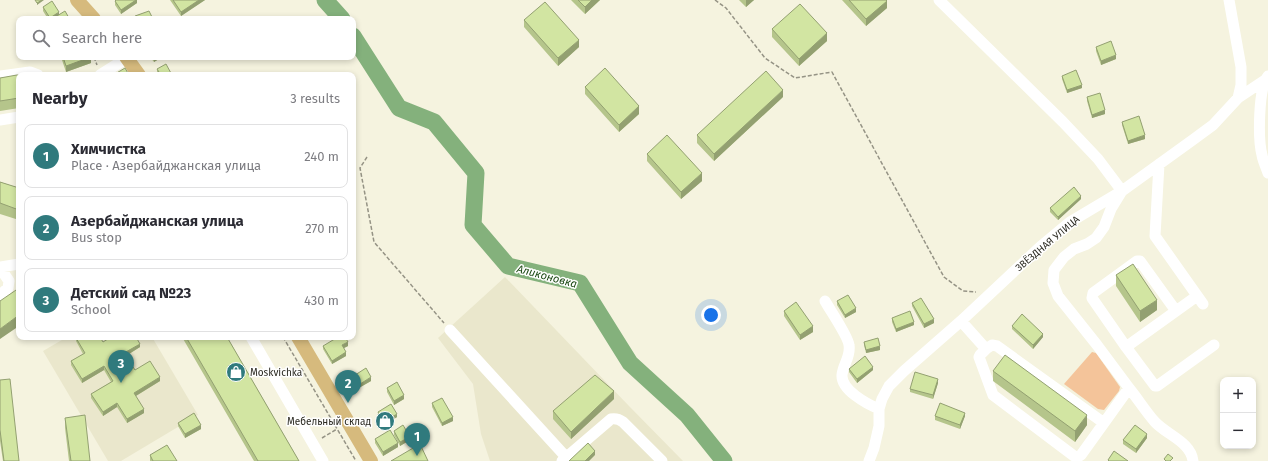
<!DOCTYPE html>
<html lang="en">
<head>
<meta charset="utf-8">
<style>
	:root { --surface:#fff; --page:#f2f2f3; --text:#2b2b33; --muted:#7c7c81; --line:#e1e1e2; --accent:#307a7d }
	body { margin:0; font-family:"Fira Sans",sans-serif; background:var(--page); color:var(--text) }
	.controls { position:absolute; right:12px; bottom:12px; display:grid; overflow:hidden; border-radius:8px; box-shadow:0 2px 6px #0003 }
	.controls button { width:36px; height:36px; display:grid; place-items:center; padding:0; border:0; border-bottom:1px solid var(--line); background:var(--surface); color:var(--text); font:20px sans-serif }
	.you { position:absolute; left:711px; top:315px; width:14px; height:14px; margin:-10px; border:3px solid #fff; border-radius:50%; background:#1a73e8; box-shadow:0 0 0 6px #1a73e833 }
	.badge { display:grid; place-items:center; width:26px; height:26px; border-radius:50%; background:var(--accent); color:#fff; font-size:13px; font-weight:700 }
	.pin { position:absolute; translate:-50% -33px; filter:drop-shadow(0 1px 2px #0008) }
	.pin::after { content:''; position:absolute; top:21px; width:14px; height:12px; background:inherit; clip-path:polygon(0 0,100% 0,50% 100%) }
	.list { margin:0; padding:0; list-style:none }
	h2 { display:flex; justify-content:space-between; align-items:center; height:52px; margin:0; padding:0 16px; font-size:17px }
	h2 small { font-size:13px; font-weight:400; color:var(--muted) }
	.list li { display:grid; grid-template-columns:26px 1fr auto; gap:12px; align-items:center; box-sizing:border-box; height:64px; margin:0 8px 8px; padding:0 8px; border:1px solid var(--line); border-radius:8px }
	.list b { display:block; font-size:15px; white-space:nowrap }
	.list p { margin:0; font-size:13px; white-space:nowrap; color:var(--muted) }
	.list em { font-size:13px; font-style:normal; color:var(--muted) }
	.icon { flex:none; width:22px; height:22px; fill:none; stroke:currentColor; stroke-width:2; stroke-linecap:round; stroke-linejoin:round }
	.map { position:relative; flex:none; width:1268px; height:461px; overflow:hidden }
	.search { position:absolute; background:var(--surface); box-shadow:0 2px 6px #0003; left:16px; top:16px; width:340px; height:44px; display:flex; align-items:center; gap:10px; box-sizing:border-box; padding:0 14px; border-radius:8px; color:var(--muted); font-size:15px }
	.panel { position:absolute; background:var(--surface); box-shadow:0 2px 6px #0003; left:16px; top:72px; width:340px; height:268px; border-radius:8px }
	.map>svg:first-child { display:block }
	.built { fill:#eae7cc }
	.green { fill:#f4c49a }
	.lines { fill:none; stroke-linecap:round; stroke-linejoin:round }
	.river { stroke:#84b17c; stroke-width:17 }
	.path { stroke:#959385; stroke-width:1.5; stroke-dasharray:4 2; stroke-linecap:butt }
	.minor { stroke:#fff; stroke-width:11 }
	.major { stroke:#d6ba7d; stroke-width:14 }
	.wall { fill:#b5c58b }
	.shaded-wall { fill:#93a071 }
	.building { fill:#d2e5a2; stroke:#93a071 }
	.labels { text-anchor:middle; stroke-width:3; stroke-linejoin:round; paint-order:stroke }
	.street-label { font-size:10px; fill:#2a2921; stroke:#fff }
	.poi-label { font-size:10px; fill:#2a2921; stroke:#fff; text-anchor:start }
	.water-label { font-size:11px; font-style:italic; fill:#194711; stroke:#fff }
</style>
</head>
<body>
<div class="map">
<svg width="1268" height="461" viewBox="0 0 1268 461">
	<rect width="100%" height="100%" fill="#f5f3df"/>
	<!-- built -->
	<path class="built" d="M 505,277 L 629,406 L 683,461 L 490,461 L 481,434 L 473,384 L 438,338 Z
		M 67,337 L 152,337 L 198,415 L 121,461 L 108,461 L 43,351 Z"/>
	<!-- green -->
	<path class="green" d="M 1092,352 L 1096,353 L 1120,387 L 1119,391 L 1104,410 L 1098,409 L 1064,384 Z"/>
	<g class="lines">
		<!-- river -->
		<path class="river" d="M 325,0 L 342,19
			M 353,36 L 399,108 L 434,122 L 476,173 L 473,225 L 508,266 L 580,283 L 630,363 L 687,415 L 724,461"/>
		<!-- path -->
		<path class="path" d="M 715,0 L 726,8 L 765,58 L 795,78 L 832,72 L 944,277 L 963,291 L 976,292
			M 94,57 L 97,65
			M 367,157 L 360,168 L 374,242 L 444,323
			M 283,337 L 356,461
			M 322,438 L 337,429"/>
		<!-- minor -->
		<path class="minor" d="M 939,0 L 1063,122 L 1098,159 L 1122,191 L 1111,209 L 1104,227 L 1096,238 L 1087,244 L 1074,249 L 1064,257 L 1054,270 L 1053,283 L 1058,296 L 1097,345 L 1129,388 L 1104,423
			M 100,75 L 127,58
			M 0,76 L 30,72 L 38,75
			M 1268,76 C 1258,88 1258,140 1262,155 C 1263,161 1266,167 1268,173
			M 1238,98 L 1265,80
			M 0,120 L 19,117
			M 1159,164 L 1155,236 L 1203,304
			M 0,267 L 19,264
			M 0,268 L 9,281 L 8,288 L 0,295
			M 1197,296 L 1126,347 L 1155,386 L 1157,386 L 1214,345
			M 825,301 C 830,310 848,336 849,345 C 851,357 843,364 842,375 C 841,390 867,404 879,409
			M 961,321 L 986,349 L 980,355 L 979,357 L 993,395 L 1074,456 L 1078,457 L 1081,455 L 1104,423 L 997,346 L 992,345 L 986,349
			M 450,330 L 566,457
			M 251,337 L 323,461
			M 1126,347 L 1092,298 L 1093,293 L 1137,261 L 1140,261 L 1176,311
			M 1129,388 C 1138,399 1146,412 1155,422 C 1167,435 1191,442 1193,461
			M 562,461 L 611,419 C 616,418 619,419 623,422 L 662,461
			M 869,461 L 874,448 L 879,426 L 879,409 L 882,399 L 889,386 L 904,371 L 961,321 L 1040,247 L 1070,222 L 1122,191 L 1194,139 L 1213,125 L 1238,98 L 1241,85 L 1241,67 L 1229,0"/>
		<!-- major -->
		<path class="major" d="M 77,0 L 94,19
			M 126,57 L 139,75
			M 298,337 L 371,461"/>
	</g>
	<!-- wall -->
	<path class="wall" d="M 137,0 L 137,3 L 121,14 L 115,5 L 115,1 Z
		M 170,0 L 205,0 L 181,16 Z
		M 571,0 L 600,0 L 585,14 Z
		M 739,0 L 754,0 L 746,7 Z
		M 842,0 L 886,0 L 887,8 L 866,26 Z
		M 43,7 L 59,15 L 69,19 L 48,19 L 43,11 Z
		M 524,20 L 579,47 L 558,66 L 524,27 Z
		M 772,29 L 827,41 L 799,66 L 772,37 Z
		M 1096,47 L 1116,59 L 1101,65 L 1096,51 Z
		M 61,57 L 91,57 L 91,63 L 66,72 Z
		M 150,57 L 162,57 L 154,62 Z
		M 157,69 L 172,75 L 159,75 L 157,73 Z
		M 19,75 L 19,108 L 0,111 L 0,78 Z
		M 1062,76 L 1082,88 L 1067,93 L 1062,79 Z
		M 585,87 L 639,114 L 619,132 L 585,94 Z
		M 783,97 L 714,161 L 697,143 L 697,135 Z
		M 1087,97 L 1105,114 L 1092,118 L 1087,101 Z
		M 1122,122 L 1145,139 L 1128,144 L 1122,125 Z
		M 647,154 L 702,181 L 681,199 L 647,161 Z
		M 0,182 L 19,188 L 19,220 L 0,214 Z
		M 1081,199 L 1058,220 L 1050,212 L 1050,208 Z
		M 1116,275 L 1157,310 L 1140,322 L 1116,286 Z
		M 837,301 L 856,312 L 845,318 L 837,305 Z
		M 912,303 L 934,323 L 924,328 L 912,306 Z
		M 784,311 L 813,332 L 800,340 L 784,316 Z
		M 892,318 L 914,325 L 896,332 L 892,322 Z
		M 1012,326 L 1043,337 L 1033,349 L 1012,329 Z
		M 182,337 L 227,337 L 299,461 L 254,461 Z
		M 76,338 L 140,347 L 126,356 L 135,370 L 160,381 L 136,396 L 144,413 L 127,423 L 117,407 L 103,416 L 91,398 L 91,394 L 111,382 L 104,370 L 82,383 L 71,365 L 71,361 L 83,354 L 76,341 Z
		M 864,342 L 880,350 L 866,353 L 864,345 Z
		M 323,346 L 348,346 L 344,348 L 346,356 L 332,364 L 323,349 Z
		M 849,369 L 873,370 L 857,383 L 849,372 Z
		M 993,371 L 1087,425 L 1075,442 L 993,381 Z
		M 352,377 L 371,381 L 357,389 L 352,381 Z
		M 0,380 L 19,461 L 3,461 L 0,441 Z
		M 938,383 L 933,399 L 910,392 L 910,389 Z
		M 387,388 L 404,399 L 394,405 L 387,392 Z
		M 614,399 L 571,439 L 553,419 L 553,411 Z
		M 432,403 L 453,421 L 442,426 L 432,407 Z
		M 378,412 L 397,417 L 383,426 L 378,416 Z
		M 935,416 L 965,416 L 960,429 L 935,420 Z
		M 65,418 L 90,461 L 69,461 L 65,428 Z
		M 178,423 L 201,429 L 185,438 L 178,426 Z
		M 394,431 L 410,440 L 400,446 L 394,435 Z
		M 1147,438 L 1136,453 L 1123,444 L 1123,440 Z
		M 375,439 L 398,447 L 383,456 L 375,443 Z
		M 150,455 L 177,461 L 150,461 Z"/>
	<!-- shaded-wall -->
	<path class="shaded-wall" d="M 42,0 L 44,0 L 37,5 L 37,3 Z
		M 136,0 L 137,0 L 137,3 L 121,14 L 121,10 Z
		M 199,0 L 205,0 L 181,16 L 181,12 Z
		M 592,0 L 600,0 L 585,14 L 585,7 Z
		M 746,0 L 754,0 L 746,7 Z
		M 887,1 L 887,8 L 866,26 L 866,19 Z
		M 59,12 L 59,15 L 54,19 L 50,19 L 50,18 Z
		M 827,33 L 827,41 L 799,66 L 799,59 Z
		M 579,40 L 579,47 L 558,66 L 558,58 Z
		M 1116,55 L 1116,59 L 1101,65 L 1101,61 Z
		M 91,57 L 91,63 L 66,72 L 66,66 Z
		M 156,57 L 162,57 L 154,62 L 154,59 Z
		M 1082,85 L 1082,88 L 1067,93 L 1067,90 Z
		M 783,90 L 783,97 L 714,161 L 714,154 Z
		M 639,106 L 639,114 L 619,132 L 619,125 Z
		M 1105,110 L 1105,114 L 1092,118 L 1092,115 Z
		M 1145,135 L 1145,139 L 1128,144 L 1128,141 Z
		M 702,173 L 702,181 L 681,199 L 681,192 Z
		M 1081,196 L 1081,199 L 1058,220 L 1058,217 Z
		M 1157,300 L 1157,310 L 1140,322 L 1140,311 Z
		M 856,308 L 856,312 L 845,318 L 845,315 Z
		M 19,315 L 19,326 L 0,339 L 0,329 Z
		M 934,319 L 934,323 L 924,328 L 924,324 Z
		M 914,322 L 914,325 L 896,332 L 896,329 Z
		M 813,326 L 813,332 L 800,340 L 800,335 Z
		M 1043,334 L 1043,337 L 1033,349 L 1033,345 Z
		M 321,337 L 326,337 L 321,340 Z
		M 348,342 L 348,346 L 342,349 L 342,345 Z
		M 140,344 L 140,347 L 124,357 L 124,353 Z
		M 880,346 L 880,350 L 866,353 L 866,350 Z
		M 346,352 L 346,356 L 332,364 L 332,361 Z
		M 104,366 L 104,370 L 82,383 L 82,379 Z
		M 873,367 L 873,370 L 857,383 L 857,379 Z
		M 160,377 L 160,381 L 134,397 L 134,393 Z
		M 371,377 L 371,381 L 357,389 L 357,386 Z
		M 938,379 L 938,383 L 933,399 L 933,395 Z
		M 614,391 L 614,399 L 571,439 L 571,432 Z
		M 404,395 L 404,399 L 394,405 L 394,401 Z
		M 117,403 L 117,407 L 103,416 L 103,412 Z
		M 144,409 L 144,413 L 127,423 L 127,419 Z
		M 965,413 L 965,416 L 960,429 L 960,425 Z
		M 397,414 L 397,417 L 383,426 L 383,422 Z
		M 1087,415 L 1087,425 L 1075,442 L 1075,431 Z
		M 453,417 L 453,421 L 442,426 L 442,423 Z
		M 201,425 L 201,429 L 185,438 L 185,434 Z
		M 1147,434 L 1147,438 L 1136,453 L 1136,449 Z
		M 410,437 L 410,440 L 400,446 L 400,442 Z
		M 398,443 L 398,447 L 383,456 L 383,452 Z
		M 595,451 L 595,455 L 589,461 L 585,461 Z"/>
	<!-- building -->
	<path class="building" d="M 35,0 L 42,0 L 37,3 Z
		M 116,0 L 136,0 L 121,10 L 115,1 Z
		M 173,0 L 199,0 L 181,12 Z
		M 578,0 L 592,0 L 585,7 Z
		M 849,0 L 886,0 L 887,1 L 866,19 Z
		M 52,1 L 59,12 L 50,18 L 43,7 Z
		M 545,2 L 579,40 L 558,58 L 524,20 Z
		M 800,4 L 827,33 L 799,59 L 772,29 Z
		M 65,11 L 69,18 L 67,19 L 52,19 Z
		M 149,11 L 153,19 L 136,19 L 135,16 Z
		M 1111,41 L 1116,55 L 1101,61 L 1096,47 Z
		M 63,57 L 91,57 L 66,66 Z
		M 166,64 L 172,75 L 161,75 L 157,69 Z
		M 125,68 L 129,75 L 115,75 L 115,74 Z
		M 605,68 L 639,106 L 619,125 L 585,87 Z
		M 1076,70 L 1082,85 L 1067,90 L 1062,76 Z
		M 766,71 L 783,90 L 714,154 L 697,135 Z
		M 28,73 L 28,75 L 19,75 L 19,98 L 0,101 L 0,78 Z
		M 1100,93 L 1105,110 L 1092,115 L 1087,97 Z
		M 1139,116 L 1145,135 L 1128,141 L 1122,122 Z
		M 667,135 L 702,173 L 681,192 L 647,154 Z
		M 0,182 L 19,188 L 19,210 L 0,203 Z
		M 1074,187 L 1081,196 L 1058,217 L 1050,208 Z
		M 1133,264 L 1157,300 L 1140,311 L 1116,275 Z
		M 19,288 L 19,315 L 0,329 L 0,301 Z
		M 848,295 L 856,308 L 845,315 L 837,301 Z
		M 921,298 L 934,319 L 924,324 L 912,303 Z
		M 796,302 L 813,326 L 800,335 L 784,311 Z
		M 910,311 L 914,322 L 896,329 L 892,318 Z
		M 1022,314 L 1043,334 L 1033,345 L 1012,326 Z
		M 77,337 L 100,337 L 103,342 L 111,337 L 136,337 L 140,344 L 124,353 L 135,370 L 150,361 L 160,377 L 134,393 L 144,409 L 127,419 L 117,403 L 103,412 L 91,394 L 113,381 L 104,366 L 82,379 L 71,361 L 85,353 L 76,338 Z
		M 186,337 L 227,337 L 299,461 L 258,461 Z
		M 338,337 L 345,337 L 348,342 L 342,345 L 346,352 L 332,361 L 323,346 Z
		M 878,338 L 880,346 L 866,350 L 864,342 Z
		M 1005,355 L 1087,415 L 1075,431 L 993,371 Z
		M 865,356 L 873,367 L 857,379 L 849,369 Z
		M 366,368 L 371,377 L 357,386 L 352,377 Z
		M 915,372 L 938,379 L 933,395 L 910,389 Z
		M 595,375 L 614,391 L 571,432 L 553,411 Z
		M 10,379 L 19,461 L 4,461 L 0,430 L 0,380 Z
		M 397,382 L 404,395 L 394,401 L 387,388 Z
		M 442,398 L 453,417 L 442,423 L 432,403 Z
		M 940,403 L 965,413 L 960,425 L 935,416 Z
		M 391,404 L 397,414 L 383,422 L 378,412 Z
		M 194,413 L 201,425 L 185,434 L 178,423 Z
		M 85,415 L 90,461 L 71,461 L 65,418 Z
		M 403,425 L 410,437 L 400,442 L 394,431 Z
		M 1135,425 L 1147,434 L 1136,449 L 1123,440 Z
		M 390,430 L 398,443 L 383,452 L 375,439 Z
		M 588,443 L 595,451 L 585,461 L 569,461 Z
		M 420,444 L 428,461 L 391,461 Z
		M 167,445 L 177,461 L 153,461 L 150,455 Z
		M 1114,451 L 1128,461 L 1109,461 L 1108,460 Z
		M 1168,454 L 1173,458 L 1170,461 L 1166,461 L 1164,459 Z"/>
	<!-- icons -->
	<defs>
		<symbol id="shop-disc" viewBox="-11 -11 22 22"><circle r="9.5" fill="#307a7d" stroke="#fff"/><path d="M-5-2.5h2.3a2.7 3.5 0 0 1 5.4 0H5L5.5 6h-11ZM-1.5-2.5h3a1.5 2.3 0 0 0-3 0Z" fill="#fff"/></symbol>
	</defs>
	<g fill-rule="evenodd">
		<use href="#shop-disc" x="225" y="361" width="22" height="22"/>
		<use href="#shop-disc" x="374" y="410" width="22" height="22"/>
	</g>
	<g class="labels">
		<!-- street labels -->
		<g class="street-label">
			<text transform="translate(1047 243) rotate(-40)" y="4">ЗВЁЗДНАЯ УЛИЦА</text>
		</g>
		<!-- poi labels -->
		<g class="poi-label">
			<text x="250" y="376">Moskvichka</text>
			<text x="371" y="425" text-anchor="end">Мебельный склад</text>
		</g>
		<!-- water labels -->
		<g class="water-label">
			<text transform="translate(547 276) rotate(15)" y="4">Аликоновка</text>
		</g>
	</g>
</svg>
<div class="controls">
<button>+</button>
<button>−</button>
</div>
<div class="you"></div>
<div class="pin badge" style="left:417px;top:456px">1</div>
<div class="pin badge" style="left:348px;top:403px">2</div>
<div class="pin badge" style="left:121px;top:383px">3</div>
<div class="search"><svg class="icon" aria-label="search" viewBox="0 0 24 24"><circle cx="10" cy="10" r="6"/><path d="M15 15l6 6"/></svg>Search here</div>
<section class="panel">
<h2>Nearby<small>3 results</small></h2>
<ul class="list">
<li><span class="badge">1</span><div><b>Химчистка</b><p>Place · Азербайджанская улица</p></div><em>240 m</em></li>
<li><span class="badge">2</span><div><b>Азербайджанская улица</b><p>Bus stop</p></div><em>270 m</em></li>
<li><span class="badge">3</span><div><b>Детский сад №23</b><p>School</p></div><em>430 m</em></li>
</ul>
</section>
</div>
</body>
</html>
